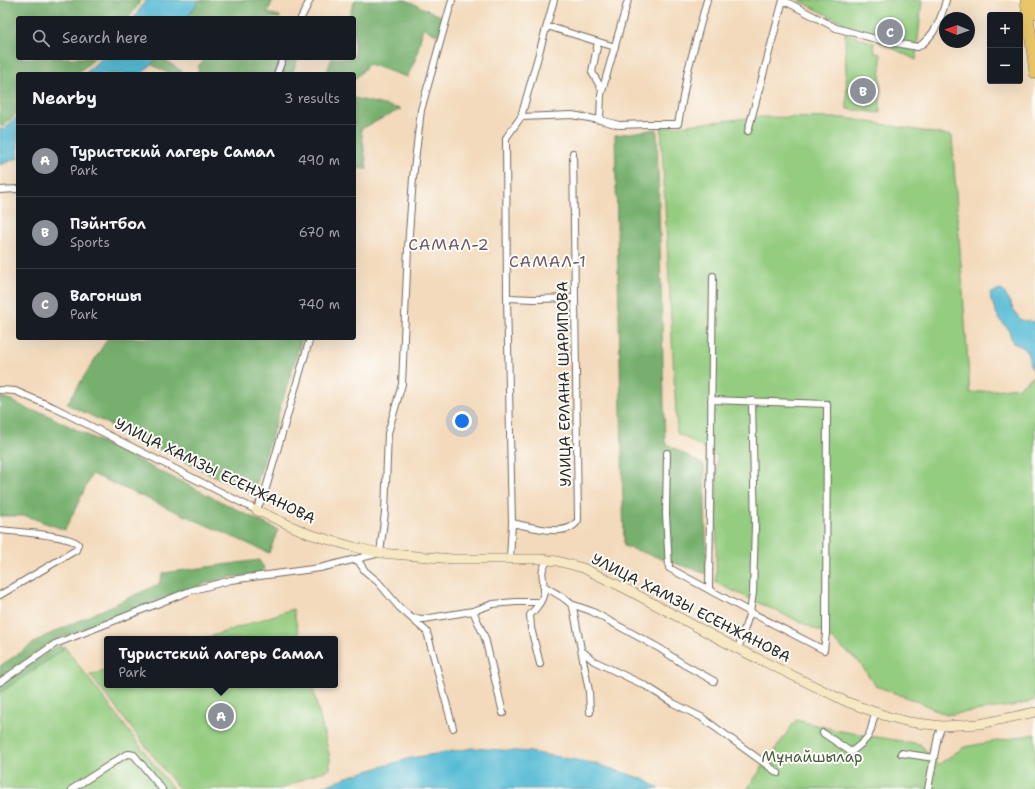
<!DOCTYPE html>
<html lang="en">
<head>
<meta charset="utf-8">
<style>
	:root { --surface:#171b24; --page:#20242c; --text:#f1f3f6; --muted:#9ea1a6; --line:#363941; --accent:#8c9099 }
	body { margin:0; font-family:"Shantell Sans",sans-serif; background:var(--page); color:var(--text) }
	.controls { position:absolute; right:12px; top:12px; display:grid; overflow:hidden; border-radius:4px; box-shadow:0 4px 16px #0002 }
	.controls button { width:36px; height:36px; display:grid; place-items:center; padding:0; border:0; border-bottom:1px solid var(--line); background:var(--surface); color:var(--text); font:20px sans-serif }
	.compass { position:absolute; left:939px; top:12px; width:36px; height:36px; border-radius:50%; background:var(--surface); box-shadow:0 4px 16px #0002; rotate:271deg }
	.you { position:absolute; left:462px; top:421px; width:14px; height:14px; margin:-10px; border:3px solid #fff; border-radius:50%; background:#1a73e8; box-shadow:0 0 0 6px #1a73e833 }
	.badge { display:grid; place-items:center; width:26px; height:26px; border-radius:50%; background:var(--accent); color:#fff; font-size:13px; font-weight:700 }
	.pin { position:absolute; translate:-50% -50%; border:2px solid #fff; box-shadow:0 1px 4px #0006 }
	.popup { position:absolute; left:104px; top:636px; width:234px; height:52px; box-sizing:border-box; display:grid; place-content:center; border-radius:4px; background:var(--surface); filter:drop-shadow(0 1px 3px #0005); font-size:13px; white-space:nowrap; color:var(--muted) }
	.popup b { font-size:15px; color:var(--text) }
	.popup::after { content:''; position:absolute; left:50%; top:100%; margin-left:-8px; border:8px solid transparent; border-top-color:var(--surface) }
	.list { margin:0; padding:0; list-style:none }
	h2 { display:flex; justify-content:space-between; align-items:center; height:52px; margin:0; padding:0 16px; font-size:17px }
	h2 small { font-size:13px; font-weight:400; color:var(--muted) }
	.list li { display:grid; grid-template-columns:26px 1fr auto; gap:12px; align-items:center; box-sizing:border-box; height:72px; padding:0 16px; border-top:1px solid var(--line) }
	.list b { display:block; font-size:15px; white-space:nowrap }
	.list p { margin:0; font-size:13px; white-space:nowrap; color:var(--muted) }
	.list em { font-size:13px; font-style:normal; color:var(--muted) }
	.icon { flex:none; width:22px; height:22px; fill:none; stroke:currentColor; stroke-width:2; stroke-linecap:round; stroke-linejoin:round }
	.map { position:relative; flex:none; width:1035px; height:789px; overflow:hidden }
	.search { position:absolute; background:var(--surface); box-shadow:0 4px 16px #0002; left:16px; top:16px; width:340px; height:44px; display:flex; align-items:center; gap:10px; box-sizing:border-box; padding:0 14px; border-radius:4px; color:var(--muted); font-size:15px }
	.panel { position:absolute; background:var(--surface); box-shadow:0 4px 16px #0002; left:16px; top:72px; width:340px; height:268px; border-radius:4px }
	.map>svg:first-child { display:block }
	.green { fill:#94cc80; stroke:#607c56 }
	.forest { fill:#77b06e; stroke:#516e4c }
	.water { fill:#57bcd5; stroke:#417480 }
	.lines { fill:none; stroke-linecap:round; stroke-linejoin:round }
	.street-casing { stroke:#71685e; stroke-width:8 }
	.secondary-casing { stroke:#71685e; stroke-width:10 }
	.highway-casing { stroke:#71685e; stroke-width:12 }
	.street { stroke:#fff; stroke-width:6 }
	.secondary { stroke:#f7e8c3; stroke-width:9 }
	.highway { stroke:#eac669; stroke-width:11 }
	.labels { text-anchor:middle; stroke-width:4; stroke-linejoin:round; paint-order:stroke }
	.street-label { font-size:15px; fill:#2b2b2b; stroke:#fdfcf7 }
	.park-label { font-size:15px; fill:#4a5b44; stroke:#fdfcf7 }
	.neighbourhood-label { font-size:16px; letter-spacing:1px; fill:#6c5667; stroke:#fdfcf7 }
</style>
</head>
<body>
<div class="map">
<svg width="1035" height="789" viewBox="0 0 1035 789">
	<rect width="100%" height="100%" fill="#fdfcf7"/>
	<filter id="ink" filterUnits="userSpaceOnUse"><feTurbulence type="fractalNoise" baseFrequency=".025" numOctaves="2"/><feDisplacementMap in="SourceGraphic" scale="8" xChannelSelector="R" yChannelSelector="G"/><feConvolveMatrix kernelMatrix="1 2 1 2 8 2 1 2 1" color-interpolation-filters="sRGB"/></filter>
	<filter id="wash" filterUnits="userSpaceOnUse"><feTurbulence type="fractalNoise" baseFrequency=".012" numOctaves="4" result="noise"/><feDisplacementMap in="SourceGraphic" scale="16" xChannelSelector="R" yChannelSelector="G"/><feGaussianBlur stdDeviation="0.9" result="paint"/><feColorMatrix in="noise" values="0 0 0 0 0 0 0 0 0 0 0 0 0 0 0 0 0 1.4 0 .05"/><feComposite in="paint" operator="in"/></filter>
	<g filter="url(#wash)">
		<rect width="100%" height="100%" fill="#f3dabc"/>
		<!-- green -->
		<path class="green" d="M 798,0 L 922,0 L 916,60 L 804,3 Z
			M 845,33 L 874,43 L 875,53 L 881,54 L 880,113 L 847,109 Z
			M 757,117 L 845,118 L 952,136 L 970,393 L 1019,387 L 1035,375 L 1035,700 L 1018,705 L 946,715 L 921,703 L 876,686 L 859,662 L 826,634 L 716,583 L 717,456 L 677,433 L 661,128 Z
			M 293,609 L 300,639 L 203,639 Z
			M 64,646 L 173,789 L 0,789 L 0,689 Z
			M 107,670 L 107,685 L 312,685 L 330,758 L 330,769 L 312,775 L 282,789 L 179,789 L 90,675 Z
			M 796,720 L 840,731 L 920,744 L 938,765 L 964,747 L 1035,734 L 1035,789 L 747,789 Z"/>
		<!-- forest -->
		<path class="forest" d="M 0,0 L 141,0 L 129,18 L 18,18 L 18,58 L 95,58 L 77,74 L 18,74 L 18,112 L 3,127 L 0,125 Z
			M 199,0 L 273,0 L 267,13 L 280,16 L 280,18 L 187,18 Z
			M 355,0 L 406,0 L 445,18 L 441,36 L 432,33 L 423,27 L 416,58 L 407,77 L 369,64 L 354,80 L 354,74 L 326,74 L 332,58 L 354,58 L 354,18 L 348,18 Z
			M 157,58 L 162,58 L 186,74 L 169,74 L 151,64 Z
			M 206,58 L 298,58 L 292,74 L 198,74 L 199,65 Z
			M 354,98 L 401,109 L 361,129 L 367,169 L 357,168 L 354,147 Z
			M 657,129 L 665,443 L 704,465 L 707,574 L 624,546 L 615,135 Z
			M 108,338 L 302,338 L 253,495 L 67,404 Z
			M 0,397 L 11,400 L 29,410 L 43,413 L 278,530 L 269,553 L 92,474 L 65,530 L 26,516 L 0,516 Z
			M 259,560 L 264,568 L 260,574 L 222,578 L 144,605 L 53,641 L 0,677 L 0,666 L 43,637 L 159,584 L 163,573 Z
			M 62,646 L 63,650 L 0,693 L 0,685 L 55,647 Z"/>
		<!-- water -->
		<path class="water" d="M 146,0 L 199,0 L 187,18 L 134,18 Z
			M 102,58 L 157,58 L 142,74 L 84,74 Z
			M 18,115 L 18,158 L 0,165 L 0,128 L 3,130 Z
			M 1001,290 L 1004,292 L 1016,314 L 1021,320 L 1035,322 L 1035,357 L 1032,369 C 1025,355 1033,350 1013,343 L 1008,329 L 999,319 L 991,300 L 990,294 L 996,291 Z
			M 473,748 L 530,752 L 593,763 L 646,780 L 659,789 L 318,789 L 347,777 L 411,758 Z"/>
	</g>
	<g filter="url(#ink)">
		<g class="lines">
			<defs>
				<path id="street" d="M 783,0 L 836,28 L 883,41 L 918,47 C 935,36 941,19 946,0
					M 301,18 L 310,0
					M 547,26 L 615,47
					M 598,42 L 592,72 L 602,90
					M 277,74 L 283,58
					M 521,117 L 572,115 L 600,120 L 619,125 L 649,124 L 678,124 L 688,70 L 707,0
					M 600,120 L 601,95 L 628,0
					M 748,131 L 783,0
					M 0,190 L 18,189
					M 507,298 L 534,299 L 575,298
					M 0,390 L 15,391 L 55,408 L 256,510 L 264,495 L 310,338
					M 667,453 L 666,514 L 669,568 L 750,612 L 824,650 L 826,634 L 827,404 L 711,400
					M 512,523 C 528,526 569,539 578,520 L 573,153
					M 0,530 C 16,532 69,535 78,544 L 76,550 L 0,595
					M 357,559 L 365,571 L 378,582 L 399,607 L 427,632 L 453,728
					M 510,559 L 512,523 L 507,298 L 506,138 L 521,117 L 554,0
					M 543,585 C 553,593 567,597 573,607 L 589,691 L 590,712
					M 709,589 L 713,276
					M 571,604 L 591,611 L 659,648 L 683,664 L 714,681
					M 473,611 L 485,638 L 503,713
					M 412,618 L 424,619 L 473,611 L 493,604 L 516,602 L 540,602
					M 738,649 L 750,612 L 753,593 L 755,525 L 752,401
					M 582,651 L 594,661 L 646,686 L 673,703 L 701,717 L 778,773
					M 540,664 L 531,628 L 530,615 C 536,608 544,600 544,590 C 544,577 538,571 549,560
					M 0,682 L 55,644 L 190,591 L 231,580 L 320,568 L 380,553 L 385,512 L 388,433 L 402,384 L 408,248 L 413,178 L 421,110 L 452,0
					M 823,733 L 851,752 C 871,737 870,736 875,712
					M 901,753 L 934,758
					M 72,789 L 125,755 L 129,754 L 134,755 L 162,789
					M 928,789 L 938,736 L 942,726"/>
				<path id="secondary" d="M 256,510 L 309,534 L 354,547 L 380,553 L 453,559 L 541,559 L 557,561 L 583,568 L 626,589 L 738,649 L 847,702 L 886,716 L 909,722 L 942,726 L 980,724 L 1035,712"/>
				<path id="highway" d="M 1026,0 L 1035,73
					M 1034,0 L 1035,13"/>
			</defs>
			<!-- street casing -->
			<use href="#street" class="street-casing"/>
			<!-- secondary casing -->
			<use href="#secondary" class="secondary-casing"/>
			<!-- highway casing -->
			<use href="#highway" class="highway-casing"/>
			<!-- street -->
			<use href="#street" class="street"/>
			<!-- secondary -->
			<use href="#secondary" class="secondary"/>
			<!-- highway -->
			<use href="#highway" class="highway"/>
		</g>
	</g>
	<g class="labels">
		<!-- street labels -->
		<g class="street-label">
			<text transform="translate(564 384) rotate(-91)" y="5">УЛИЦА ЕРЛАНА ШАРИПОВА</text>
			<text transform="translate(215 471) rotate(26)" y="5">УЛИЦА ХАМЗЫ ЕСЕНЖАНОВА</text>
			<text transform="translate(691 608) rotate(27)" y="5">УЛИЦА ХАМЗЫ ЕСЕНЖАНОВА</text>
		</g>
		<!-- park labels -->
		<g class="park-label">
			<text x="812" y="762">Мұнайшылар</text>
		</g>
		<!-- neighbourhood labels -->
		<g class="neighbourhood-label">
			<text x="449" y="250">САМАЛ-2</text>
			<text x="548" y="267">САМАЛ-1</text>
		</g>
	</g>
</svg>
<div class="controls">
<button>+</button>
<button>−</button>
</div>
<svg class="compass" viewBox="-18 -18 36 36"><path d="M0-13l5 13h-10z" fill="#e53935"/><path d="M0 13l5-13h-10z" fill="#9ea1a6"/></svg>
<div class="you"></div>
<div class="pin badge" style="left:221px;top:716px">A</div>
<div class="popup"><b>Туристский лагерь Самал</b>Park</div>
<div class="pin badge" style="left:863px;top:91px">B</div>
<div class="pin badge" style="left:890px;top:32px">C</div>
<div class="search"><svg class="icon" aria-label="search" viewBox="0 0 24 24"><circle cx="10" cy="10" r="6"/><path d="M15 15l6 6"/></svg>Search here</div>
<section class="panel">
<h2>Nearby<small>3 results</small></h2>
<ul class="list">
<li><span class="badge">A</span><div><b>Туристский лагерь Самал</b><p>Park</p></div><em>490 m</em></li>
<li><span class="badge">B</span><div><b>Пэйнтбол</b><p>Sports</p></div><em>670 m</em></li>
<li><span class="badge">C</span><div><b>Вагоншы</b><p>Park</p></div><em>740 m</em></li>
</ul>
</section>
</div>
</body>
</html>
